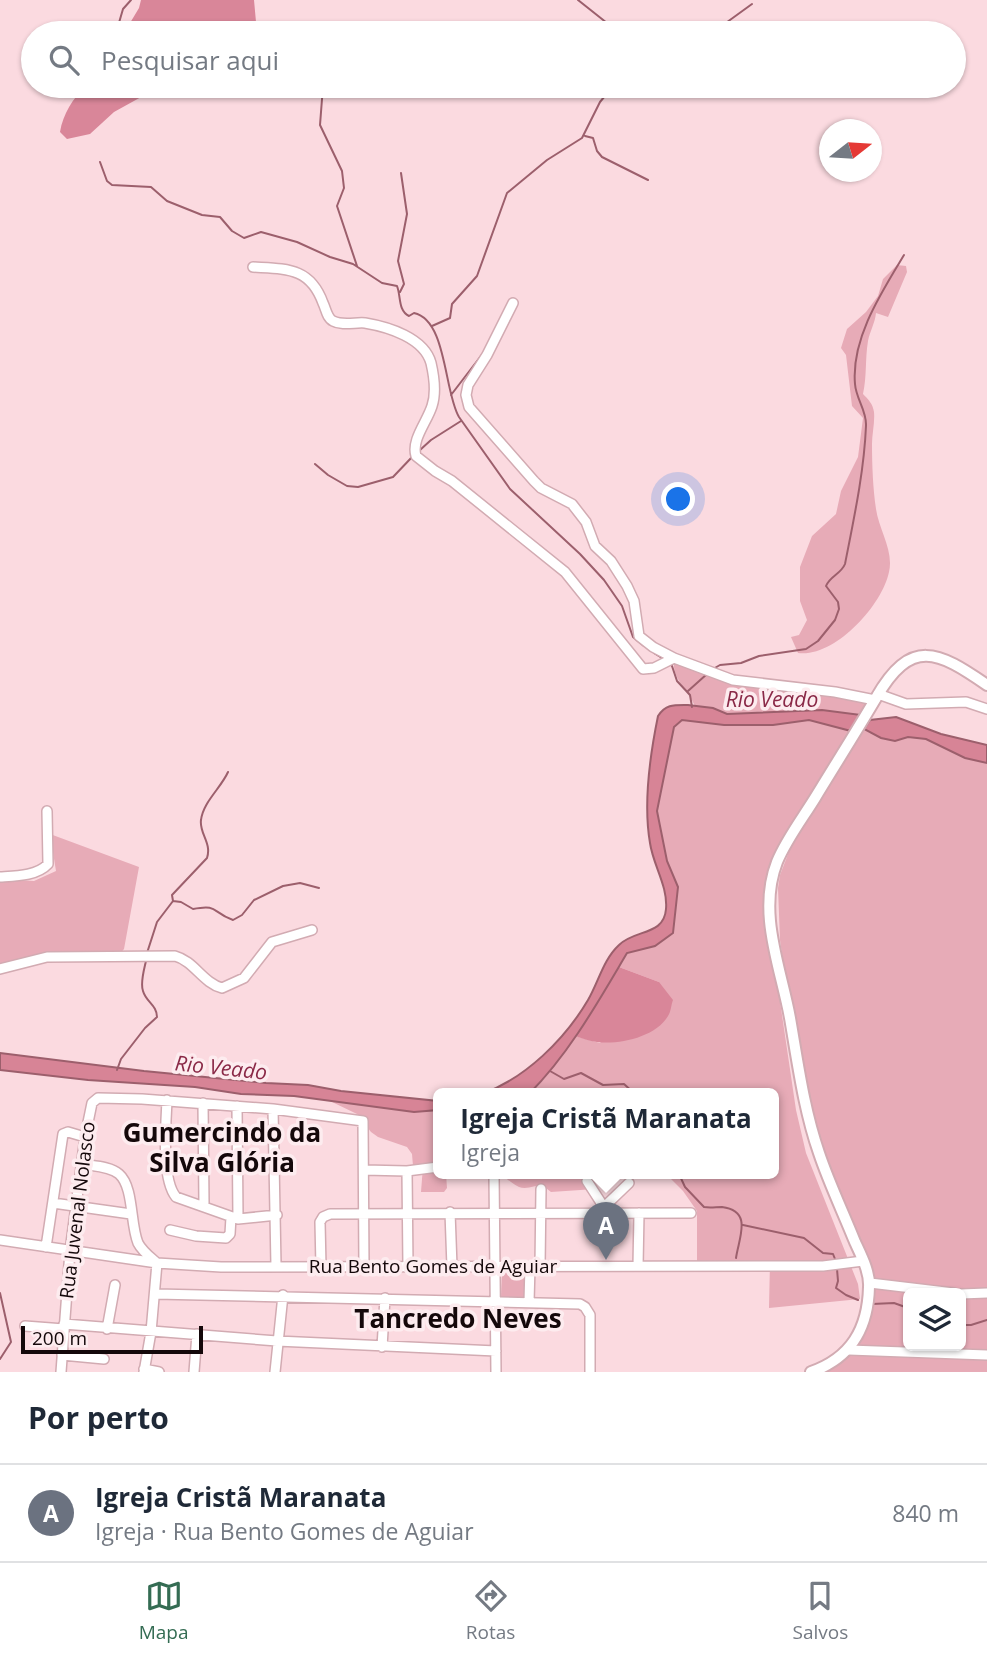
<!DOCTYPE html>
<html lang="pt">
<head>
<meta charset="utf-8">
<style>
	:root { --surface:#fff; --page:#f6f6f7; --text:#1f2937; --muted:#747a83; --line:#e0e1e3; --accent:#346c53 }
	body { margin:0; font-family:"Open Sans",sans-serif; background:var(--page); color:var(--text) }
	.controls { position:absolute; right:21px; bottom:21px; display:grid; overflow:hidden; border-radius:10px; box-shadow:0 2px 5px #0004 }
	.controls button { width:63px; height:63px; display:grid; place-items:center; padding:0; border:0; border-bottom:2px solid var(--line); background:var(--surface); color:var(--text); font:35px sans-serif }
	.compass { position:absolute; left:819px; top:119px; width:63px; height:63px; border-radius:50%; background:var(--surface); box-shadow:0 2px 5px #0004; rotate:73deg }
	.scale { position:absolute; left:21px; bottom:18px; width:182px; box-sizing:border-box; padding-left:7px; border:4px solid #14080a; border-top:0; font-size:19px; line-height:24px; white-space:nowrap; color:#14080a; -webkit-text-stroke:5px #fdecef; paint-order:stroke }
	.you { position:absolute; left:679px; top:500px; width:24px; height:24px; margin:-18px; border:5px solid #fff; border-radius:50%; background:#1a73e8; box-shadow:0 0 0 10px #1a73e833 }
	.badge { display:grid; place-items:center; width:46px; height:46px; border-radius:50%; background:var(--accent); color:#fff; font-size:23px; font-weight:700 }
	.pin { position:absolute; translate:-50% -58px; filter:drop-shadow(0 2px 4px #0008) }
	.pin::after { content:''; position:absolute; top:37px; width:24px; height:21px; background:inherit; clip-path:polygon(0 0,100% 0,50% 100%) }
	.popup { position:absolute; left:433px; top:1088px; width:346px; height:91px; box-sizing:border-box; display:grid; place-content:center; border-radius:10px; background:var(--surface); filter:drop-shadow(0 2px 5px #0005); font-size:23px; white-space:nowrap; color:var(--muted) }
	.popup b { font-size:26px; color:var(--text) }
	.popup::after { content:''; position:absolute; left:50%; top:100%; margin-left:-14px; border:14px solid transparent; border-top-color:var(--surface) }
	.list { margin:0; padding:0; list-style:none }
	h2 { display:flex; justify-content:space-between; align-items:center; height:91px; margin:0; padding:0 28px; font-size:30px }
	h2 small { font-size:23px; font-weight:400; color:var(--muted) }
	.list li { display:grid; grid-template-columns:46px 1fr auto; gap:21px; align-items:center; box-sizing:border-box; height:98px; padding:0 28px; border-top:2px solid var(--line) }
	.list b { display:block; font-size:26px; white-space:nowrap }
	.list p { margin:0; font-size:23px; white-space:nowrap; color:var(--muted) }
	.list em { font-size:23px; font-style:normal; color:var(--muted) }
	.icon { flex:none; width:38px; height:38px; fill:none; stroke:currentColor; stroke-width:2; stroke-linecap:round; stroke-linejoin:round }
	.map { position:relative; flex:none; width:987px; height:1372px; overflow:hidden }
	.search { position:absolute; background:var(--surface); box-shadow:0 2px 5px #0004; left:21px; right:21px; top:21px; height:77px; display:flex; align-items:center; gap:18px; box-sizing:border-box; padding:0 24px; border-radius:38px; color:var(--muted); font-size:26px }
	.sheet { height:189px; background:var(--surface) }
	nav { display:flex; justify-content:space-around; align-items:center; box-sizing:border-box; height:98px; border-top:2px solid var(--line); background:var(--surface); font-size:19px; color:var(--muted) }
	nav a { display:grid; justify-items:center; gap:4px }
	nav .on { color:var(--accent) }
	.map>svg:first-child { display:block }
	.green { fill:#e7abb7; fill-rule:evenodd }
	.forest { fill:#d98699 }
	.water { fill:#d78496; stroke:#9c5f6c; stroke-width:2 }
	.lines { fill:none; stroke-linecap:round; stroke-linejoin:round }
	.stream { stroke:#9c5f6c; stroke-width:2 }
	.minor-casing { stroke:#d2abb2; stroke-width:12 }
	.major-casing { stroke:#d2abb2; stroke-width:14 }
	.minor { stroke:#fff; stroke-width:9 }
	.major { stroke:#fff; stroke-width:10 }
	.labels { text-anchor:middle; stroke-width:7; stroke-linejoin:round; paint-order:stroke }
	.street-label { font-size:19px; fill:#14080a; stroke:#fdecef }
	.water-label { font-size:21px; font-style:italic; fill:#8a2947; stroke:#fdecef }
	.district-label { font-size:26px; font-weight:bold; fill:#14080a; stroke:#fdecef }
</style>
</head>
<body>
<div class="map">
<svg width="987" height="1372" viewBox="0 0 987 1372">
	<rect width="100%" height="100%" fill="#fbdae0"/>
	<!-- green -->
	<path class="green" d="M 897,265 L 906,266 L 907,272 L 888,317 L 876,313 C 875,323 870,331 868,341 C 865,359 867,376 863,394 C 868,399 873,404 874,412 C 875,422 872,434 872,444 C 872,465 873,489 876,509 C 879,530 894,551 889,572 C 882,606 834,658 798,653 L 791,637 L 799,635 L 807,620 L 800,601 L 800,567 L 812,536 L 836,514 L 841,491 L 858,457 L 863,418 L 852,406 L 846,355 L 841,348 L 847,329 L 866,312 L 878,296 L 883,279 Z
		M 674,661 C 739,680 804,698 873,697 L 861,715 L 822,710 L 727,714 L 713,708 L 695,706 C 688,690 672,679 674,661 Z
		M 681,720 L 724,725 L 772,725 L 809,720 L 851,731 L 772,864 L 773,954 L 796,1110 L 806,1153 L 858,1284 L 860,1299 L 769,1308 L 770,1262 L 697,1264 L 697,1211 L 683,1191 L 666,1174 L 774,1174 L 774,1094 L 529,1094 L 544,1079 L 575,1036 L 600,1043 L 659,982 L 619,967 L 627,953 L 673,933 L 678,887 L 667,861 L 657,811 L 674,727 Z
		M 864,729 L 881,738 L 894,741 L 908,737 L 926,739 L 965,758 L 987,763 L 987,1372 L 818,1372 L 840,1360 L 868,1305 L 863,1270 L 829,1188 L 796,1051 L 780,940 L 778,888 L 780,875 L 790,849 ZM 908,1293 L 961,1293 L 961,1346 L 908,1346 Z
		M 50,834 L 139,867 L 124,949 L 119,955 L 103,956 L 80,951 L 0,971 L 0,879 L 34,881 L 56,871 Z
		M 330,1101 L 414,1112 L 438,1110 L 438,1174 L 446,1174 L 447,1188 L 444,1192 L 421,1192 L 423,1166 L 413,1166 L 412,1154 L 407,1147 L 378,1137 L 371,1132 L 357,1114 Z
		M 483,1174 L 596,1174 L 592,1177 L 595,1189 L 551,1192 L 542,1185 C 535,1185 527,1190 519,1187 C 501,1178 508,1171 483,1178 Z
		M 502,1272 L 526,1272 L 524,1297 L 501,1297 Z"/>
	<!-- forest -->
	<path class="forest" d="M 141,0 L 254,0 L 256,22 L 244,33 L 124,33 L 139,8 Z
		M 86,86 L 161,86 L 114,112 L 90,134 L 67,139 L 60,132 C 63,114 73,98 86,86 Z
		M 619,967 L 659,982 L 673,1000 C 671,1005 671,1012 668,1016 C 656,1037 619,1045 597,1042 C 589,1041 582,1038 575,1036 Z"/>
	<!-- water -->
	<path class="water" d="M 688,705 L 713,708 L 727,714 L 822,710 L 861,715 L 851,731 L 809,720 L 773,725 L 724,725 L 682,720 L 674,727 L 657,811 L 667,861 L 678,887 L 673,933 L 655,946 L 627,953 C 598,1002 569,1054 529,1094 L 482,1094 C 526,1078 565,1039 588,1000 C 599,981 603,960 619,945 C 635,929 664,936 666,909 C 668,886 653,865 650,843 C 643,803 650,755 658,716 C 666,704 674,705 688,705 Z
		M 896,717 L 941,734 L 987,745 L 987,763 L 965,758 L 926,739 L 908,737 L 895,741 L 881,738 L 864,729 L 870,720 Z
		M 0,1053 L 144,1071 L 266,1083 L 308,1085 L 341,1091 L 438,1101 L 438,1110 L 414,1112 L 294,1096 L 241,1094 L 195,1087 L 88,1080 L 0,1070 Z"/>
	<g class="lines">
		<!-- stream -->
		<path class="stream" d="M 578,0 L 612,27 L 623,33
			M 116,33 L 123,9 L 131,0
			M 712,33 L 752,4
			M 323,86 L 320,125 L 342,171 L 344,188 L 337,206 L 357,266
			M 585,136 L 593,138 L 597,151 L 602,157 L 648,180
			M 100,162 L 107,181 L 112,185 L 151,187 L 167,201 L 202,215 L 220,217 L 232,231 L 244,238 L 261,232 L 297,242 L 330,257 L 353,264 L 382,283 L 397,286 C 401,296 398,311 409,316 L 414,313 C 447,320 444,392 459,417 L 510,489 L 580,554 L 604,580 L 622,606 L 633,637 L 644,646
			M 400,292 L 404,284 L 398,261 L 407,214 L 401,173
			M 432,326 L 450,318 L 452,304 L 477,276 L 507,193 L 547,160 L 582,138 L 600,102 L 613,86
			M 451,395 L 484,352
			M 420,450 L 431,440 L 461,421
			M 315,464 L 328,475 L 347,486 L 358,487 L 393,477 L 413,456
			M 654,653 L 662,658
			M 671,663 L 677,681 L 690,695 L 692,707
			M 713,669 L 720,665 L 741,663 L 759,656 L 806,649 L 818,641 L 835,620 L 839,609 L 838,602 L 826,586 C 830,576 841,574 845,564 C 854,518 864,472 866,426 C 867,411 856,399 855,384 C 851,339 881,293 904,255
			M 688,691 L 707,674
			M 173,901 L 181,902 L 193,909 C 219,904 211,912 233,920 L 242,915 L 254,900 L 283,886 L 300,883 L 319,888
			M 147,953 L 157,922 L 173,901 L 172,895 L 207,858 C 212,843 199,833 201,820 C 203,802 221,788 228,772
			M 117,1070 L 121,1059 L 145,1028 L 157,1017 C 157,1005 146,1002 143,991 C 140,983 144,970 146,961
			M 550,1071 L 564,1079 L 581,1073 L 603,1085 L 624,1084 L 635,1094
			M 679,1174 L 685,1187 L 704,1207 C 710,1208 716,1207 722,1207 C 753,1211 739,1237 736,1258
			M 743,1225 L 804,1238 L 823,1253 L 833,1254 L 835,1259
			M 837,1269 L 838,1281 L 836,1288 L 846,1295 L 858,1300
			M 0,1293 L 11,1342 L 0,1359
			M 872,1304 L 894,1303 L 908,1308
			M 961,1325 L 971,1325 L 987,1320"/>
		<defs>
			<path id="minor" d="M 253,267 C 286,269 310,267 323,303 C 326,309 327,318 333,321 C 342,326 356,322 365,323 C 389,327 424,338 431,363 C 434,376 436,394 432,406 C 427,422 411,440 416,456 L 435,471 L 452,481 L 565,572 L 643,669 L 654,668 L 674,658 L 733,680 L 835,692 L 875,700
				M 513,303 L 487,355 L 468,385 L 466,395 L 469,407 L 534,481 L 541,488 L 572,504 L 586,522 L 595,546 L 611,561 L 627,586 L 634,601 L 639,636 L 653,647 L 674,658
				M 878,694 L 906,704 L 966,702 L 987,709
				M 0,877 C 16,876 37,876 48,864 L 47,811
				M 0,969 L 47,957 L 175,956 C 194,961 203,983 222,988 L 244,978 L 272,942 L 312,930
				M 167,1100 C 166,1124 161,1179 176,1197 L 238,1219 L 277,1215
				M 203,1103 L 204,1205
				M 237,1106 L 238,1219
				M 273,1109 L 276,1266
				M 82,1164 C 93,1166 110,1166 119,1174 C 134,1187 130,1224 138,1243 C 142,1251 150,1257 157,1263 L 151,1332 L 144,1372
				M 364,1170 L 407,1171 L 438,1167
				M 407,1171 L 408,1267
				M 494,1174 L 496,1372
				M 587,1181 L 607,1212
				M 53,1203 L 131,1214
				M 604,1207 L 629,1183
				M 450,1212 L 452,1267
				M 170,1230 L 196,1236 L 226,1238 L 230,1234 L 231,1217
				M 0,1240 L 157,1263 L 221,1267 L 823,1266 L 863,1261
				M 46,1247 L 63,1134 L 68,1132 L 85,1137
				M 540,1266 L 541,1189
				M 638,1266 L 639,1213
				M 321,1267 L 320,1222 L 323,1217 L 330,1214 L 691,1213
				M 870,1283 L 954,1293
				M 156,1294 L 580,1304 L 585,1307 L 590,1315 L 590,1372
				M 961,1294 L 987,1293
				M 529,1302 L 530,1266
				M 64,1324 L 277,1341 L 496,1351
				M 25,1326 L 64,1329
				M 107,1329 L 115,1285
				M 382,1347 L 385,1298
				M 849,1350 L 987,1355
				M 62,1355 L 104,1359
				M 144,1369 L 159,1372
				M 61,1372 L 70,1251 L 85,1137 L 92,1103 L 98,1098 L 142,1099 L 273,1109 L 363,1121 L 364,1268
				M 194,1372 L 197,1334
				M 275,1372 L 283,1295"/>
			<path id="major" d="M 811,1372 C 851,1358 868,1329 869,1287 C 870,1272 861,1255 855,1242 C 843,1212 829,1183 819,1153 C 804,1110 798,1064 790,1018 C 781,968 757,913 777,862 C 786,840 802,819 815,798 C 835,765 856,732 876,698 C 911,637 938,651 987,685"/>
		</defs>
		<!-- minor casing -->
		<use href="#minor" class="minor-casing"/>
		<!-- major casing -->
		<use href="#major" class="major-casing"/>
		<!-- minor -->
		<use href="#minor" class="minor"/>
		<!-- major -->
		<use href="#major" class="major"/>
	</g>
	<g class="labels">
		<!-- street labels -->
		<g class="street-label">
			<text transform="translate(77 1210) rotate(-83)" y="7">Rua Juvenal Nolasco</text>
			<text x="433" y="1273">Rua Bento Gomes de Aguiar</text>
		</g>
		<!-- water labels -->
		<g class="water-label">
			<text x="772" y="707">Rio Veado</text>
			<text transform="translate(221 1068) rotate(6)" y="7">Rio Veado</text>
		</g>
		<!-- district labels -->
		<g class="district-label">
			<text x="222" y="1142">Gumercindo da<tspan x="222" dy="30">Silva Glória</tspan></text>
			<text x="458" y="1328">Tancredo Neves</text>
		</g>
	</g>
</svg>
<div class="controls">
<button><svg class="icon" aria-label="layers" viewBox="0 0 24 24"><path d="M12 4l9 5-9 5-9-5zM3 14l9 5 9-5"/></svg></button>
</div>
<svg class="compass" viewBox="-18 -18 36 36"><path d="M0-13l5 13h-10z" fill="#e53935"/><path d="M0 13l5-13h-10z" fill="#747a83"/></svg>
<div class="scale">200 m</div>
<div class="you"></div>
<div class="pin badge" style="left:606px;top:1260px;background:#6b7280">A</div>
<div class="popup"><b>Igreja Cristã Maranata</b>Igreja</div>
<div class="search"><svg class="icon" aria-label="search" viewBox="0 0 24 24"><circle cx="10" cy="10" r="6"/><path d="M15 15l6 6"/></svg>Pesquisar aqui</div>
</div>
<section class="sheet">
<h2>Por perto<small></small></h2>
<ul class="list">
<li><span class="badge" style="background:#6b7280">A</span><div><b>Igreja Cristã Maranata</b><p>Igreja · Rua Bento Gomes de Aguiar</p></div><em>840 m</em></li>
</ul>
</section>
<nav>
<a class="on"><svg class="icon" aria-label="map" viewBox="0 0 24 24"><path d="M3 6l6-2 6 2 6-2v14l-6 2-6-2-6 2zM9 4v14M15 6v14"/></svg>Mapa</a>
<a><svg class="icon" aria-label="directions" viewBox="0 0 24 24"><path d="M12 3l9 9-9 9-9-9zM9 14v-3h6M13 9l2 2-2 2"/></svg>Rotas</a>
<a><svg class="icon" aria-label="saved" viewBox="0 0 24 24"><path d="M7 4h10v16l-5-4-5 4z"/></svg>Salvos</a>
</nav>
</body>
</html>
